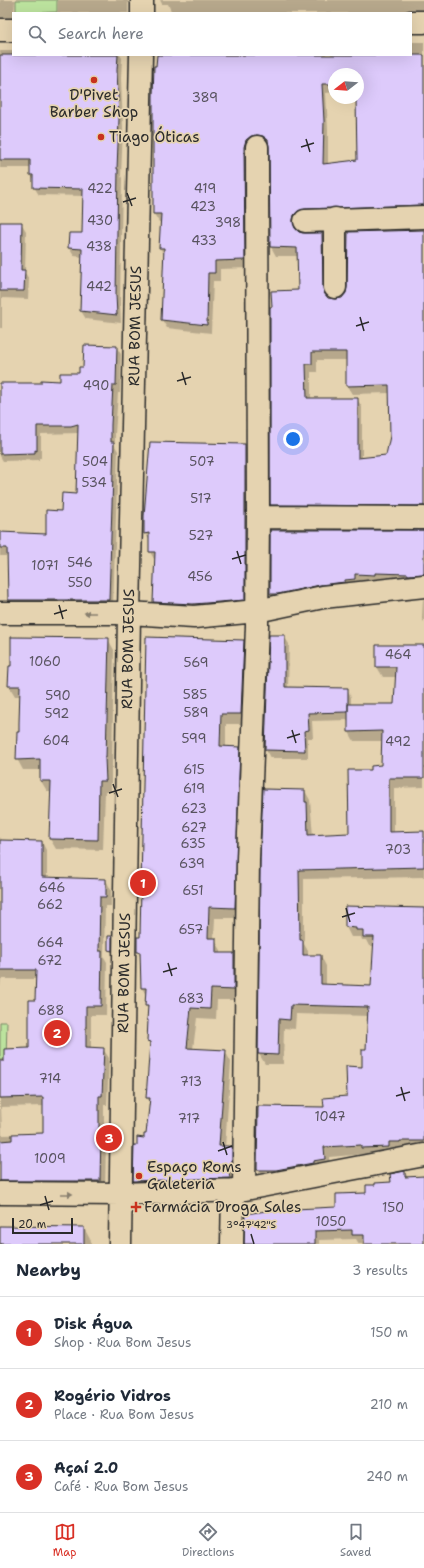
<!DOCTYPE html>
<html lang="en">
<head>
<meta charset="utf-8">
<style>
	:root { --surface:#fff; --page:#f6f6f7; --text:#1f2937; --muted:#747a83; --line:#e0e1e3; --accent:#d93025 }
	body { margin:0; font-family:"Shantell Sans",sans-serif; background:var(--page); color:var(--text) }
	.compass { position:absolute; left:328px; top:68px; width:36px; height:36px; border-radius:50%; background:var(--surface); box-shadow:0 4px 16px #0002; rotate:253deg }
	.scale { position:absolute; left:12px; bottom:10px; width:61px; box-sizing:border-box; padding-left:4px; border:2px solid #2b2b2b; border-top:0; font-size:11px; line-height:14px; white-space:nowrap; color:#2b2b2b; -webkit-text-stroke:3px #e5d3b0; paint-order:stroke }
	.you { position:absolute; left:293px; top:439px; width:14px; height:14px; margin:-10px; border:3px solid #fff; border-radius:50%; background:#1a73e8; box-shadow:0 0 0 6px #1a73e833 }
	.badge { display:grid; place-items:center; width:26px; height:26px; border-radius:50%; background:var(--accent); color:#fff; font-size:13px; font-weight:700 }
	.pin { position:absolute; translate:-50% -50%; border:2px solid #fff; box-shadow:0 1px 4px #0006 }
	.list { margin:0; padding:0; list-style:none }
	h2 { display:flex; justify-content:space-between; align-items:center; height:52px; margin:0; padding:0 16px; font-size:17px }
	h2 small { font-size:13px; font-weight:400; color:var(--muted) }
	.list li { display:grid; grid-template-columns:26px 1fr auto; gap:12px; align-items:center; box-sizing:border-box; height:72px; padding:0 16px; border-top:1px solid var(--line) }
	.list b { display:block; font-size:15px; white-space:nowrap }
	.list p { margin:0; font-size:13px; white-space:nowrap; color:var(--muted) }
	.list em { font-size:13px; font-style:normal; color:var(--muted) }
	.icon { flex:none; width:22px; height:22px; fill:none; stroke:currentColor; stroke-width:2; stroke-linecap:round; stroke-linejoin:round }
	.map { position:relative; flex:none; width:424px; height:1244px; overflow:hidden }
	.search { position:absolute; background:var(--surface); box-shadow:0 4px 16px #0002; left:12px; right:12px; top:12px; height:44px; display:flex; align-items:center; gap:10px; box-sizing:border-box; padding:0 14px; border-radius:0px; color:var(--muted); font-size:15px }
	.sheet { height:268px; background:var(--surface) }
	nav { display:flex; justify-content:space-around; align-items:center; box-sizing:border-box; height:56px; border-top:1px solid var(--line); background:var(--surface); font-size:11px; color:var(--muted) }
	nav a { display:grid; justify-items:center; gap:2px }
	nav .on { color:var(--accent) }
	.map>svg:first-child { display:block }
	.green { fill:#bce39e; stroke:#748764 }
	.shadow { fill:#0003; fill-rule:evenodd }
	.building { fill:#ddcafb; stroke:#2b2b2b; fill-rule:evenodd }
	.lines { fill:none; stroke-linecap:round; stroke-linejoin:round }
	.minor-casing { stroke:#2b2b2b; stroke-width:25 }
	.minor { stroke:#e5d3b0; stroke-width:22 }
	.oneway { fill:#887f6e }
	.ticks { fill:none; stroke:#2b2b2b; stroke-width:1.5 }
	.poi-dot { fill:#c8321e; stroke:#e5d3b0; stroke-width:1.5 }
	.labels { text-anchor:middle; stroke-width:3.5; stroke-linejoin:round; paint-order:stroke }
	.number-label { font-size:13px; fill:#58535f }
	.poi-label { font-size:15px; fill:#2b2b2b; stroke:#e5d3b0; text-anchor:start }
	.street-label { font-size:15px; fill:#2b2b2b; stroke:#e5d3b0 }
	.ticks-label { font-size:10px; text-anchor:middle; fill:#2b2b2b; stroke:#e5d3b0; stroke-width:3.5; stroke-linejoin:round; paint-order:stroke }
</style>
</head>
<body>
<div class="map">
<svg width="424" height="1244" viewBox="0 0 424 1244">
	<rect width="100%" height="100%" fill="#e5d3b0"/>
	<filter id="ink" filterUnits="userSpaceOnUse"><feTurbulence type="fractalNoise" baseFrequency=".025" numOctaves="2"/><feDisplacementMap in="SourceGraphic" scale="8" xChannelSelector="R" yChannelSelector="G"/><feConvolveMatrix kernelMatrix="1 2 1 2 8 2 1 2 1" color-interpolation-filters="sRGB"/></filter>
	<g filter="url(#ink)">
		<!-- green -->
		<path class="green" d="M 16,0 L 57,0 L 57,12 L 16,13 Z
			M 0,1022 L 7,1022 L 6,1060 L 0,1060 Z"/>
		<!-- shadow -->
		<path class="shadow" d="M 0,0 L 15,0 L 13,25 L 0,26 Z
			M 58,0 L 128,0 L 128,13 L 58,13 Z
			M 160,0 L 424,0 L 424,15 L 411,13 L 172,13 L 168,4 L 162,4 Z
			M 411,42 L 424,42 L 424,213 L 298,224 L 297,231 L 298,233 L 322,234 L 327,242 L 327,296 L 329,299 L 335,300 L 342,298 L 424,231 L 424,514 L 276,513 L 271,504 L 299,291 L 298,256 L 276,256 L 271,247 L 270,146 L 269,144 L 262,143 L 249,268 L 220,269 L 220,281 L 213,281 L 211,333 L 167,328 L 162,320 L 165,256 L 160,248 L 161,222 L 159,222 L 154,214 L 154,96 L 158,55 L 411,55 ZM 334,74 L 358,74 L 358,98 L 356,98 L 358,161 L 328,165 L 328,130 L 326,93 L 334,92 ZM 317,360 L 347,360 L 347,386 L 352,394 L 390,393 L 391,436 L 387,456 L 362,459 L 362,407 L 357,399 L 311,399 L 311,372 L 317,372 Z
			M 0,51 L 13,51 L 13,55 L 120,55 L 122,58 L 121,78 L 123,128 L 121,176 L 122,178 L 120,303 L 121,323 L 86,319 L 81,311 L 83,257 L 74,256 L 69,248 L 70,234 L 83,235 L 84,196 L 39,195 L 34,187 L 34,181 L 31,175 L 31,168 L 0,168 Z
			M 0,223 L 21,223 L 26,231 L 25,273 L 29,279 L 28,299 L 2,298 L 2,328 L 0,328 Z
			M 116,347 L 121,354 L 120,393 L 118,393 L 115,434 L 115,446 L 118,451 L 113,608 L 14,608 L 9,600 L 9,556 L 0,556 L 0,533 L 47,535 L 62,512 L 77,495 L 78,433 L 41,434 L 41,458 L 39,458 L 39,460 L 3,461 L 0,456 L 0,383 L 42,384 L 61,382 L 80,374 L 84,368 Z
			M 245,445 L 249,452 L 248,607 L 158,609 L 154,602 L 156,559 L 154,559 L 150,552 L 150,541 L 145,533 Z
			M 424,531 L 424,582 L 276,602 L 271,594 Z
			M 424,599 L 424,622 L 422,619 L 423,600 Z
			M 284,636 L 289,644 L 288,688 L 347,689 L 351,697 L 351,705 L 395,705 L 397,677 L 383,677 L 377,667 L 424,646 L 424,787 L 394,788 L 394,832 L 424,832 L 424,877 L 304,879 L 304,944 L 308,951 L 308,956 L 321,956 L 326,966 L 326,985 L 372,987 L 375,946 L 369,946 L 366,940 L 362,940 L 361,937 L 351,937 L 346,927 L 346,907 L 424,908 L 424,1150 L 367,1157 L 366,1154 L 329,1157 L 330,1169 L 263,1179 L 258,1170 L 325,1108 L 348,1097 L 363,1068 L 367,1050 L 369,1016 L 296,1014 L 295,1029 L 284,1028 L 283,1064 L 265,1064 L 259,1054 L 305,791 L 310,800 L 313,836 L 350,834 L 372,771 L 382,766 L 383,741 L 354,741 L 349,732 L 349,720 L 312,721 L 313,738 L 308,738 L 308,758 L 270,758 L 266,750 Z
			M 108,639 L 114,650 L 112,768 L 111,768 L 111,792 L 105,792 L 103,850 L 56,849 L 50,839 L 52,791 L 47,791 L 41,781 L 41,770 L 23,770 L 17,759 L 21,696 L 15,696 L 9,686 Z
			M 243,641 L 250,652 L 247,724 L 226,724 L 226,748 L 239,748 L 245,759 L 241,918 L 215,918 L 214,939 L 221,950 L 221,954 L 234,954 L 240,965 L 240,1000 L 217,1000 L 216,1019 L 197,1018 L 193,1049 L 225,1051 L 231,1062 L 225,1147 L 231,1147 L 238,1158 L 237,1179 L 141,1191 L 134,1181 L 138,1146 L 147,1135 L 151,1104 L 147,1098 L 151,1046 L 148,1041 L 149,1022 L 148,1020 L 148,1009 L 146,1005 L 147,997 L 142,988 L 141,958 L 138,952 L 140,938 Z
			M 0,837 L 2,841 L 42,842 L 47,852 L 47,878 L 106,880 L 111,890 L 111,906 L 105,906 L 104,957 L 107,962 L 106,1015 L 91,1015 L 91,1048 L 103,1049 L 109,1058 L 107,1105 L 104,1105 L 104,1138 L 106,1142 L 105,1191 L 0,1192 L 0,1062 L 5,1062 L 30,1049 L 36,1001 L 36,979 L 1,979 L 0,987 ZM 44,1106 L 44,1134 L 2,1135 L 1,1107 Z
			M 405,1172 L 408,1178 L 424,1177 L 424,1244 L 359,1244 L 356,1239 L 319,1240 L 319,1244 L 246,1244 L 337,1208 L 392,1183 Z
			M 0,1227 L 84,1228 L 91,1241 L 91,1244 L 0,1244 Z"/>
		<!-- building -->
		<path class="building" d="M 0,55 L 118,55 L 117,70 L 119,119 L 117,169 L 118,169 L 116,295 L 117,315 L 80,311 L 82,249 L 68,248 L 69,233 L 82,233 L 83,189 L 33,188 L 33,175 L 30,175 L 30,160 L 0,160 Z
			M 157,55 L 424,55 L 424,205 L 305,209 L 298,211 L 294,215 L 293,221 L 295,228 L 299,232 L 305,233 L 322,233 L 323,287 L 324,293 L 328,298 L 335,299 L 342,298 L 346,293 L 347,287 L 348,232 L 424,230 L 424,506 L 270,505 L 270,307 L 272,307 L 271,291 L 298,290 L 297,248 L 270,247 L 269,147 L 268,140 L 263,136 L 257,135 L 251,136 L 246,140 L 244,147 L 245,260 L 215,261 L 215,273 L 208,273 L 207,325 L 161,320 L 164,248 L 159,248 L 161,214 L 153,214 L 153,96 L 154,66 L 156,66 ZM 334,74 L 358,74 L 358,98 L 356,98 L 357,160 L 323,164 L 324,121 L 322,84 L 334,84 ZM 312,352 L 346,352 L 346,386 L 389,385 L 390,436 L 386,455 L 358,458 L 358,398 L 307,398 L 306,364 L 312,364 Z
			M 0,222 L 22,222 L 21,270 L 25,270 L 24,291 L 0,291 Z
			M 84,345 L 117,346 L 116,385 L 113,385 L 111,425 L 111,442 L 114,442 L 109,600 L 8,600 L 7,548 L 0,548 L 0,532 L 46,534 L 46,510 L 61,511 L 62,493 L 76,494 L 78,426 L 78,424 L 71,426 L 37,426 L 37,451 L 35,450 L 35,453 L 0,454 L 0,383 L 41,383 L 41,380 L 60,381 L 60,373 L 79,373 L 79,367 L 83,367 Z
			M 150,442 L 245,444 L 245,600 L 193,604 L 153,602 L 155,552 L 149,552 L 149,533 L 144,534 L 144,516 Z
			M 270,530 L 424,530 L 424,574 L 408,575 L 408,574 L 375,573 L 375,575 L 355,574 L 355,579 L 345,580 L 345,582 L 320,585 L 278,594 L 270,594 Z
			M 269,635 L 285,635 L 285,687 L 348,688 L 348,712 L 308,713 L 309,730 L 304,731 L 305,751 L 265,750 Z
			M 11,637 L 109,638 L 106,758 L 105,758 L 106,781 L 99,781 L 98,840 L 49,839 L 51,781 L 40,781 L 40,759 L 16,760 L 17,732 L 19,732 L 19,723 L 20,686 L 8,686 L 9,666 L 11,666 Z
			M 146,637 L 244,640 L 241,714 L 221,714 L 220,746 L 240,747 L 235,908 L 209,907 L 208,938 L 216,938 L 216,953 L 234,953 L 234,990 L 211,989 L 210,1009 L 191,1008 L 187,1048 L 226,1050 L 219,1146 L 232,1146 L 232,1169 L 228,1169 L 230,1178 L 133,1181 L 134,1145 L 137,1145 L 137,1137 L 144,1138 L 144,1134 L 146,1134 L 150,1098 L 146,1098 L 150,1042 L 147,1041 L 148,1020 L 147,1020 L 148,1006 L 145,1006 L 146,988 L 141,988 L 140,952 L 137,952 L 137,937 L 140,937 Z
			M 376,645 L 424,645 L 424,778 L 389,778 L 389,832 L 424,831 L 424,867 L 299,870 L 300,940 L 303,940 L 303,955 L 321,955 L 321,984 L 371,986 L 374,937 L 363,937 L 363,930 L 356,930 L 356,928 L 345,927 L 345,906 L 424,908 L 424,1141 L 400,1141 L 400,1142 L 389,1142 L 389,1147 L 361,1148 L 361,1145 L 324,1147 L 325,1159 L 313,1161 L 313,1163 L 276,1170 L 257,1170 L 258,1106 L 324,1107 L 323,1098 L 347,1096 L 346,1066 L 362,1067 L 362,1049 L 366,1049 L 368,1007 L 291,1005 L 290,1020 L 279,1019 L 278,1055 L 258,1054 L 260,859 L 263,787 L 264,789 L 305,790 L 305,802 L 307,802 L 308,835 L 349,833 L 348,770 L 371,770 L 371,766 L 381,765 L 382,731 L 348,732 L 348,704 L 394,704 L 396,667 L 376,667 Z
			M 0,840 L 42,841 L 42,877 L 106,879 L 106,897 L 100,897 L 99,951 L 102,951 L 101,1006 L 86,1006 L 86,1047 L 104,1048 L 102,1096 L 99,1096 L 99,1132 L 101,1132 L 100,1181 L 0,1181 L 0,1141 L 12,1140 L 12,1134 L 43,1133 L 43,1097 L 0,1098 L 0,1061 L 4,1061 L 4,1049 L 29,1048 L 29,1000 L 35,1000 L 36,970 L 0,970 Z
			M 108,936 L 112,936 L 112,951 L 108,950 Z
			M 405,1171 L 405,1177 L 424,1176 L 424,1244 L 364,1244 L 364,1235 L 352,1235 L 352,1230 L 315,1231 L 315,1244 L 244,1244 L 245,1214 L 274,1210 L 336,1207 L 336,1194 L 366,1193 L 366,1185 L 375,1185 L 375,1183 L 391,1182 L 390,1174 Z
			M 0,1226 L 84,1227 L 84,1244 L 0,1244 Z"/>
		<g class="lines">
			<defs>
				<path id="minor" d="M 142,13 L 142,0
					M 411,22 L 424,22
					M 0,30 L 13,30
					M 335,219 L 335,287
					M 305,221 L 424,217
					M 258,517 L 424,518
					M 0,613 L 129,613 L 194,617 L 257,611 L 323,597 L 424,586
					M 244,1188 L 248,859 L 257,626 L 258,517 L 257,147
					M 0,1193 L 120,1194 L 240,1190 L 424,1155
					M 120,1244 L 129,613 L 141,55
					M 232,1244 L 233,1190"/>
			</defs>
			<!-- minor casing -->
			<use href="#minor" class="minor-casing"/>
			<!-- minor -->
			<use href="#minor" class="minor"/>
		</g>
		<!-- one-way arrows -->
		<defs><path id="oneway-solid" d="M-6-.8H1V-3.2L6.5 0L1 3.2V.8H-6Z"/></defs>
		<g class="oneway">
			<use href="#oneway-solid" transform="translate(90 613) rotate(-180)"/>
			<use href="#oneway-solid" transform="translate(67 1194)"/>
		</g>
	</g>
	<!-- ticks -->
	<path class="ticks" d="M 306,139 L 310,152M 301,147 L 314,143M 127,193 L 132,206M 123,202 L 136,198M 360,317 L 364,331M 356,326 L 369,322M 182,372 L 186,385M 177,381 L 191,377M 237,551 L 241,564M 232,559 L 246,555M 59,605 L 63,619M 54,614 L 67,610M 292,730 L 296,743M 287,738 L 300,734M 113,784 L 118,797M 109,793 L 122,789M 346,908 L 350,922M 342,917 L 355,913M 168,963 L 172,976M 163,972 L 177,968M 401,1087 L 405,1101M 396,1096 L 410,1092M 223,1142 L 227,1155M 218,1151 L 232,1146M 45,1196 L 49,1210M 40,1205 L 53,1201M 251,1234 L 254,1244"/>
	<!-- markers -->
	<g class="poi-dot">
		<circle cx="94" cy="80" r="4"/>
		<circle cx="101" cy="137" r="4"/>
		<circle cx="139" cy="1176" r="4"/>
		<path d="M134 1201h4v4h4v4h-4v4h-4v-4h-4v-4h4z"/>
	</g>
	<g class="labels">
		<!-- number labels -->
		<g class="number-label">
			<text x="205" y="102">389</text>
			<text x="100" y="193">422</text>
			<text x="205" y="193">419</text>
			<text x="203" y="211">423</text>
			<text x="100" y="225">430</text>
			<text x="228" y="227">398</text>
			<text x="204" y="245">433</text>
			<text x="99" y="251">438</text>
			<text x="99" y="291">442</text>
			<text x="96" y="390">490</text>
			<text x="95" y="466">504</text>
			<text x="202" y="466">507</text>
			<text x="94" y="487">534</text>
			<text x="201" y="503">517</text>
			<text x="201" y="540">527</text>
			<text x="80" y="567">546</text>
			<text x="45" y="570">1071</text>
			<text x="200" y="581">456</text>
			<text x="80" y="587">550</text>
			<text x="398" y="659">464</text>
			<text x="45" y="666">1060</text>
			<text x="196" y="667">569</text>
			<text x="195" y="699">585</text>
			<text x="58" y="700">590</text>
			<text x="196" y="717">589</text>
			<text x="57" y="718">592</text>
			<text x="194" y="743">599</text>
			<text x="56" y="745">604</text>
			<text x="398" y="746">492</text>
			<text x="194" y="774">615</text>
			<text x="194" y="793">619</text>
			<text x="194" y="813">623</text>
			<text x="194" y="832">627</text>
			<text x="193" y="848">635</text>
			<text x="398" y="854">703</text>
			<text x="192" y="868">639</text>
			<text x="52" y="892">646</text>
			<text x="193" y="895">651</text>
			<text x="50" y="909">662</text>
			<text x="191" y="934">657</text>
			<text x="50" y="947">664</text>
			<text x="50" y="965">672</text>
			<text x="191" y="1003">683</text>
			<text x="51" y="1015">688</text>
			<text x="50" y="1083">714</text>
			<text x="191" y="1086">713</text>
			<text x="330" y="1121">1047</text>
			<text x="189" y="1123">717</text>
			<text x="50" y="1163">1009</text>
			<text x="393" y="1212">150</text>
			<text x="331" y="1226">1050</text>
		</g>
		<!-- poi labels -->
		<g class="poi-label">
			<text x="94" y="100" text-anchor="middle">D'Pivet<tspan x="94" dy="17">Barber Shop</tspan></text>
			<text x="109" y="142">Tiago Óticas</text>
			<text x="147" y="1172">Espaço Roms<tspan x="147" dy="17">Galeteria</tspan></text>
			<text x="144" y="1212">Farmácia Droga Sales</text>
		</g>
		<!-- street labels -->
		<g class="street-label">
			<text transform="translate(135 326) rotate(-89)" y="5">RUA BOM JESUS</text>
			<text transform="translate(128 649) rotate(-89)" y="5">RUA BOM JESUS</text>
			<text transform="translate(124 973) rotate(-89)" y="5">RUA BOM JESUS</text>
		</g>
	</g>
	<g class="ticks-label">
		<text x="251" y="1228">3°47'42"S</text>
	</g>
</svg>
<svg class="compass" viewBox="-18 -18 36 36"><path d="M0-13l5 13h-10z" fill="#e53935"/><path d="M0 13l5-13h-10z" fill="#747a83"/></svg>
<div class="scale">20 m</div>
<div class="you"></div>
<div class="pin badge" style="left:143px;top:883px">1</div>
<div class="pin badge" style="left:57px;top:1033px">2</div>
<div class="pin badge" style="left:109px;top:1138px">3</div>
<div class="search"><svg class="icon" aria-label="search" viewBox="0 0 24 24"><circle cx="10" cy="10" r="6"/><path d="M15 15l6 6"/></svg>Search here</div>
</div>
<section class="sheet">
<h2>Nearby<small>3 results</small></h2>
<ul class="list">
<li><span class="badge">1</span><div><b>Disk Água</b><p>Shop · Rua Bom Jesus</p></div><em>150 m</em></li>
<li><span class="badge">2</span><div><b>Rogério Vidros</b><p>Place · Rua Bom Jesus</p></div><em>210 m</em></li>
<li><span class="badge">3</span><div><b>Açaí 2.0</b><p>Café · Rua Bom Jesus</p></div><em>240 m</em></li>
</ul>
</section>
<nav>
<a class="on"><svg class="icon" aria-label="map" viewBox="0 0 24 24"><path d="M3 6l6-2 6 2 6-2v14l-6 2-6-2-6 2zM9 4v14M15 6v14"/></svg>Map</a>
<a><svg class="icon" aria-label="directions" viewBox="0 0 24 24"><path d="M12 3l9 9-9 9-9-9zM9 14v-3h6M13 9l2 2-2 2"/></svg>Directions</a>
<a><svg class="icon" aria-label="saved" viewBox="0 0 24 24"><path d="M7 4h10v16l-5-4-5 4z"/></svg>Saved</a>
</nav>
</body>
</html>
